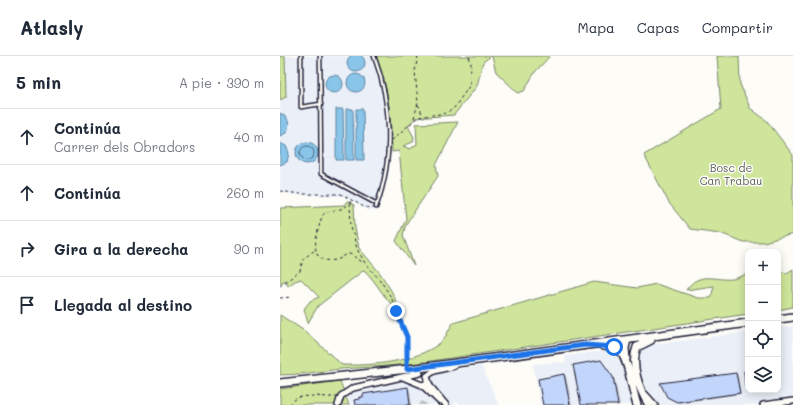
<!DOCTYPE html>
<html lang="es">
<head>
<meta charset="utf-8">
<style>
	:root { --surface:#fff; --page:#f2f2f3; --text:#1f2937; --muted:#747a83; --line:#e0e1e3 }
	body { margin:0; font-family:Mali,sans-serif; background:var(--page); color:var(--text) }
	.controls { position:absolute; right:12px; bottom:12px; display:grid; overflow:hidden; border-radius:8px; box-shadow:0 2px 10px #0003 }
	.controls button { width:36px; height:36px; display:grid; place-items:center; padding:0; border:0; border-bottom:1px solid var(--line); background:var(--surface); color:var(--text); font:20px sans-serif }
	.stop { position:absolute; width:12px; height:12px; margin:-9px; border:3px solid #1a73e8; border-radius:50%; background:#fff }
	.stop.end { background:#1a73e8; border-color:#fff; box-shadow:0 1px 4px #0008 }
	.list { margin:0; padding:0; list-style:none }
	h2 { display:flex; justify-content:space-between; align-items:center; height:52px; margin:0; padding:0 16px; font-size:17px }
	h2 small { font-size:13px; font-weight:400; color:var(--muted) }
	.list li { display:grid; grid-template-columns:26px 1fr auto; gap:12px; align-items:center; box-sizing:border-box; height:56px; padding:0 16px; border-top:1px solid var(--line) }
	.list b { display:block; font-size:15px; white-space:nowrap }
	.list p { margin:0; font-size:13px; white-space:nowrap; color:var(--muted) }
	.list em { font-size:13px; font-style:normal; color:var(--muted) }
	.icon { flex:none; width:22px; height:22px; fill:none; stroke:currentColor; stroke-width:2; stroke-linecap:round; stroke-linejoin:round }
	.map { position:relative; flex:none; width:513px; height:349px; overflow:hidden }
	header { display:flex; align-items:center; gap:24px; box-sizing:border-box; height:56px; padding:0 20px; background:var(--surface); border-bottom:1px solid var(--line) }
	header strong { font-size:19px }
	nav { display:flex; gap:22px; margin-inline-start:auto; font-size:14px }
	main { display:flex }
	aside { flex:1; background:var(--surface) }
	.map>svg:first-child { display:block }
	.built { fill:#ebf0f8 }
	.green { fill:#cee59b; stroke:#78846b }
	.water { fill:#88c5e8; stroke:#5f84a3 }
	.shadow { fill:#0003 }
	.lines { fill:none; stroke-linecap:round; stroke-linejoin:round }
	.shore { stroke:#4b6380; stroke-width:1 }
	.building { fill:#c2d5fa; stroke:#22223b }
	.lane-casing { stroke:#22223b; stroke-width:5.5 }
	.street-casing { stroke:#22223b; stroke-width:8 }
	.secondary-casing { stroke:#22223b; stroke-width:10 }
	.path { stroke:#22223b; stroke-width:1; stroke-dasharray:3 3; stroke-linecap:butt }
	.lane { stroke:#fdfcf7; stroke-width:2.5 }
	.street { stroke:#fdfcf7; stroke-width:5 }
	.secondary { stroke:#fdfcf7; stroke-width:7 }
	.route { stroke:#1a73e8; stroke-width:5 }
	.labels { text-anchor:middle; stroke-width:3; stroke-linejoin:round; paint-order:stroke }
	.park-label { font-size:11px; fill:#565c58; stroke:#fdfcf7 }
</style>
</head>
<body>
<header>
<strong>Atlasly</strong>
<nav><a>Mapa</a><a>Capas</a><a>Compartir</a></nav>
</header>
<main>
<aside>
<h2>5 min<small>A pie · 390 m</small></h2>
<ul class="list">
<li><svg class="icon" aria-label="ahead" viewBox="0 0 24 24"><path d="M12 20V5M6 11l6-6 6 6"/></svg><div><b>Continúa</b><p>Carrer dels Obradors</p></div><em>40 m</em></li>
<li><svg class="icon" aria-label="ahead" viewBox="0 0 24 24"><path d="M12 20V5M6 11l6-6 6 6"/></svg><div><b>Continúa</b></div><em>260 m</em></li>
<li><svg class="icon" aria-label="right" viewBox="0 0 24 24"><path d="M7 20v-9h11M14 6l5 5-5 5"/></svg><div><b>Gira a la derecha</b></div><em>90 m</em></li>
<li><svg class="icon" aria-label="arrive" viewBox="0 0 24 24"><path d="M6 21V4h12l-3 4 3 4H6"/></svg><div><b>Llegada al destino</b></div></li>
</ul>
</aside>
<div class="map">
<svg width="513" height="349" viewBox="0 0 513 349">
	<rect width="100%" height="100%" fill="#fdfcf7"/>
	<filter id="ink" filterUnits="userSpaceOnUse"><feTurbulence type="fractalNoise" baseFrequency=".025" numOctaves="2"/><feDisplacementMap in="SourceGraphic" scale="8" xChannelSelector="R" yChannelSelector="G"/><feConvolveMatrix kernelMatrix="1 2 1 2 8 2 1 2 1" color-interpolation-filters="sRGB"/></filter>
	<g filter="url(#ink)">
		<!-- built -->
		<path class="built" d="M 5,0 L 96,0 L 106,28 L 111,63 L 112,90 L 99,154 L 89,155 L 64,140 L 13,139 L 0,134 L 0,44 L 6,41 Z
			M 513,270 L 513,349 L 260,349 L 253,308 L 276,306 L 286,307 L 285,300 L 468,276 L 468,334 L 498,334 L 498,272 Z
			M 201,309 L 219,349 L 181,349 L 175,345 L 175,349 L 70,349 L 67,340 L 75,334 L 86,331 L 151,322 L 156,318 Z"/>
		<!-- green -->
		<path class="green" d="M 0,0 L 5,0 L 6,41 L 0,44 Z
			M 96,0 L 211,0 L 203,6 L 197,30 L 174,59 L 135,62 L 128,70 L 134,81 L 133,86 L 123,90 L 130,93 L 137,88 L 136,68 L 178,66 L 156,109 L 158,120 L 126,168 L 123,179 L 134,210 L 116,185 L 126,163 L 119,95 L 112,96 C 111,63 109,31 96,0 Z
			M 212,0 L 270,0 L 255,16 L 244,35 L 238,37 L 216,16 Z
			M 437,0 L 459,0 L 460,28 L 470,52 L 487,65 L 513,99 L 513,178 L 484,186 L 463,186 L 440,177 L 410,173 L 389,147 L 364,99 L 441,53 Z
			M 67,145 L 74,149 L 75,172 L 79,192 L 100,217 L 112,236 L 120,255 C 105,246 98,227 84,214 L 38,250 L 28,267 L 24,253 L 30,245 L 39,241 L 21,223 L 15,225 L 8,230 L 6,224 L 0,227 L 0,152 L 64,149 Z
			M 513,213 L 513,251 L 498,254 L 498,215 L 507,217 Z
			M 468,218 L 468,258 L 144,306 C 117,310 89,311 61,313 C 41,315 21,319 0,319 L 0,259 L 26,276 L 62,309 C 91,310 136,306 160,287 C 165,283 169,273 173,267 L 314,226 L 357,232 L 376,228 L 418,242 L 431,242 L 434,230 L 406,234 C 420,214 434,225 453,223 C 458,222 463,219 468,218 Z
			M 60,325 L 69,349 L 0,349 L 0,333 Z"/>
		<!-- water -->
		<path class="water" d="M67 7a9 9 0 1 1 18 0a9 9 0 1 1-18 0Z
			M67 27a9 9 0 1 1 18 0a9 9 0 1 1-18 0Z
			M45 28a9 9 0 1 1 18 0a9 9 0 1 1-18 0Z
			M 56,53 L 63,53 L 64,104 L 56,104 Z
			M 66,53 L 73,53 L 74,104 L 66,104 Z
			M 76,53 L 83,53 L 84,104 L 76,104 Z
			M 0,57 C 9,61 11,69 6,77 L 0,80 Z
			M16 97a11 11 0 1 1 22 0a11 11 0 1 1-22 0Z
			M 0,87 L 6,90 L 9,97 L 7,106 L 0,109 Z"/>
		<!-- shadow -->
		<path class="shadow" d="M 321,305 L 335,324 L 340,349 L 302,349 Z
			M 465,316 L 468,316 L 468,334 L 492,334 L 469,337 L 467,336 Z
			M 456,318 L 458,319 L 461,338 L 400,347 L 388,341 L 382,328 Z
			M 284,319 L 286,320 L 292,349 L 264,349 Z
			M 127,332 L 130,334 L 132,349 L 76,349 Z
			M 142,345 L 148,349 L 139,349 Z"/>
		<g class="lines">
			<!-- shore -->
			<path class="shore" d="M20 97a7 7 0 1 1 14 0a7 7 0 1 1-14 0Z"/>
		</g>
		<!-- building -->
		<path class="building" d="M 321,304 L 333,321 L 338,349 L 301,349 L 293,309 Z
			M 464,315 L 468,315 L 468,331 L 465,331 Z
			M 456,317 L 460,337 L 397,346 L 387,341 L 380,327 Z
			M 284,318 L 290,349 L 263,349 L 258,323 Z
			M 128,331 L 130,349 L 75,349 L 74,344 L 79,343 L 79,341 L 83,341 L 83,338 Z"/>
		<g class="lines">
			<defs>
				<path id="lane" d="M 21,0 L 21,51 L 41,48
					M 40,0 L 41,118 L 97,148
					M 94,0 C 112,48 114,103 96,151"/>
				<path id="street" d="M 147,320 L 154,315 L 174,310
					M 125,322 L 142,329 L 146,328 L 148,323
					M 148,324 L 150,330 L 166,349
					M 142,329 L 160,346
					M 365,338 L 375,349
					M 58,349 L 61,340 L 73,332 L 140,317
					M 483,349 L 513,345"/>
				<path id="secondary" d="M 498,263 L 513,261
					M 323,290 C 328,290 334,290 338,293 C 349,301 352,336 357,349
					M 346,303 L 345,292 L 347,284
					M 0,327 L 147,311 L 468,267
					M 369,349 C 359,333 350,309 357,291 L 371,284"/>
			</defs>
			<!-- lane casing -->
			<use href="#lane" class="lane-casing"/>
			<!-- street casing -->
			<use href="#street" class="street-casing"/>
			<!-- secondary casing -->
			<use href="#secondary" class="secondary-casing"/>
			<!-- path -->
			<path class="path" d="M 138,49 L 140,51 L 142,59
				M 134,62 L 138,47 L 135,15 L 138,0
				M 112,84 L 138,61 L 167,57 L 174,52 L 190,29 L 191,7 L 189,0
				M 0,135 L 20,138 L 61,138 L 84,151 L 93,152
				M 71,145 C 63,158 49,151 42,160 C 38,176 24,209 56,204 C 62,203 64,198 70,198 L 84,207
				M 70,147 L 71,170 L 77,193 L 85,207 L 100,224 L 111,241 L 126,278 L 128,307
				M 0,230 L 20,215 L 23,203 L 35,194
				M 0,242 L 12,241
				M 10,349 C 16,335 44,342 56,341"/>
			<!-- lane -->
			<use href="#lane" class="lane"/>
			<!-- street -->
			<use href="#street" class="street"/>
			<!-- secondary -->
			<use href="#secondary" class="secondary"/>
		</g>
	</g>
	<g class="lines" filter="url(#ink)">
		<!-- route -->
		<path class="route" d="M 116,255 L 127,281 L 127,313 L 305,289 L 334,291"/>
	</g>
	<g class="labels">
		<!-- park labels -->
		<g class="park-label">
			<text x="451" y="116">Bosc de<tspan x="451" dy="13">Can Trabau</tspan></text>
		</g>
	</g>
</svg>
<div class="controls">
<button>+</button>
<button>−</button>
<button><svg class="icon" aria-label="locate" viewBox="0 0 24 24"><circle cx="12" cy="12" r="6"/><path d="M12 2v4M12 18v4M2 12h4M18 12h4"/></svg></button>
<button><svg class="icon" aria-label="layers" viewBox="0 0 24 24"><path d="M12 4l9 5-9 5-9-5zM3 14l9 5 9-5"/></svg></button>
</div>
<div class="stop" style="left:334px;top:291px"></div>
<div class="stop end" style="left:116px;top:255px"></div>
</div>
</main>
</body>
</html>
